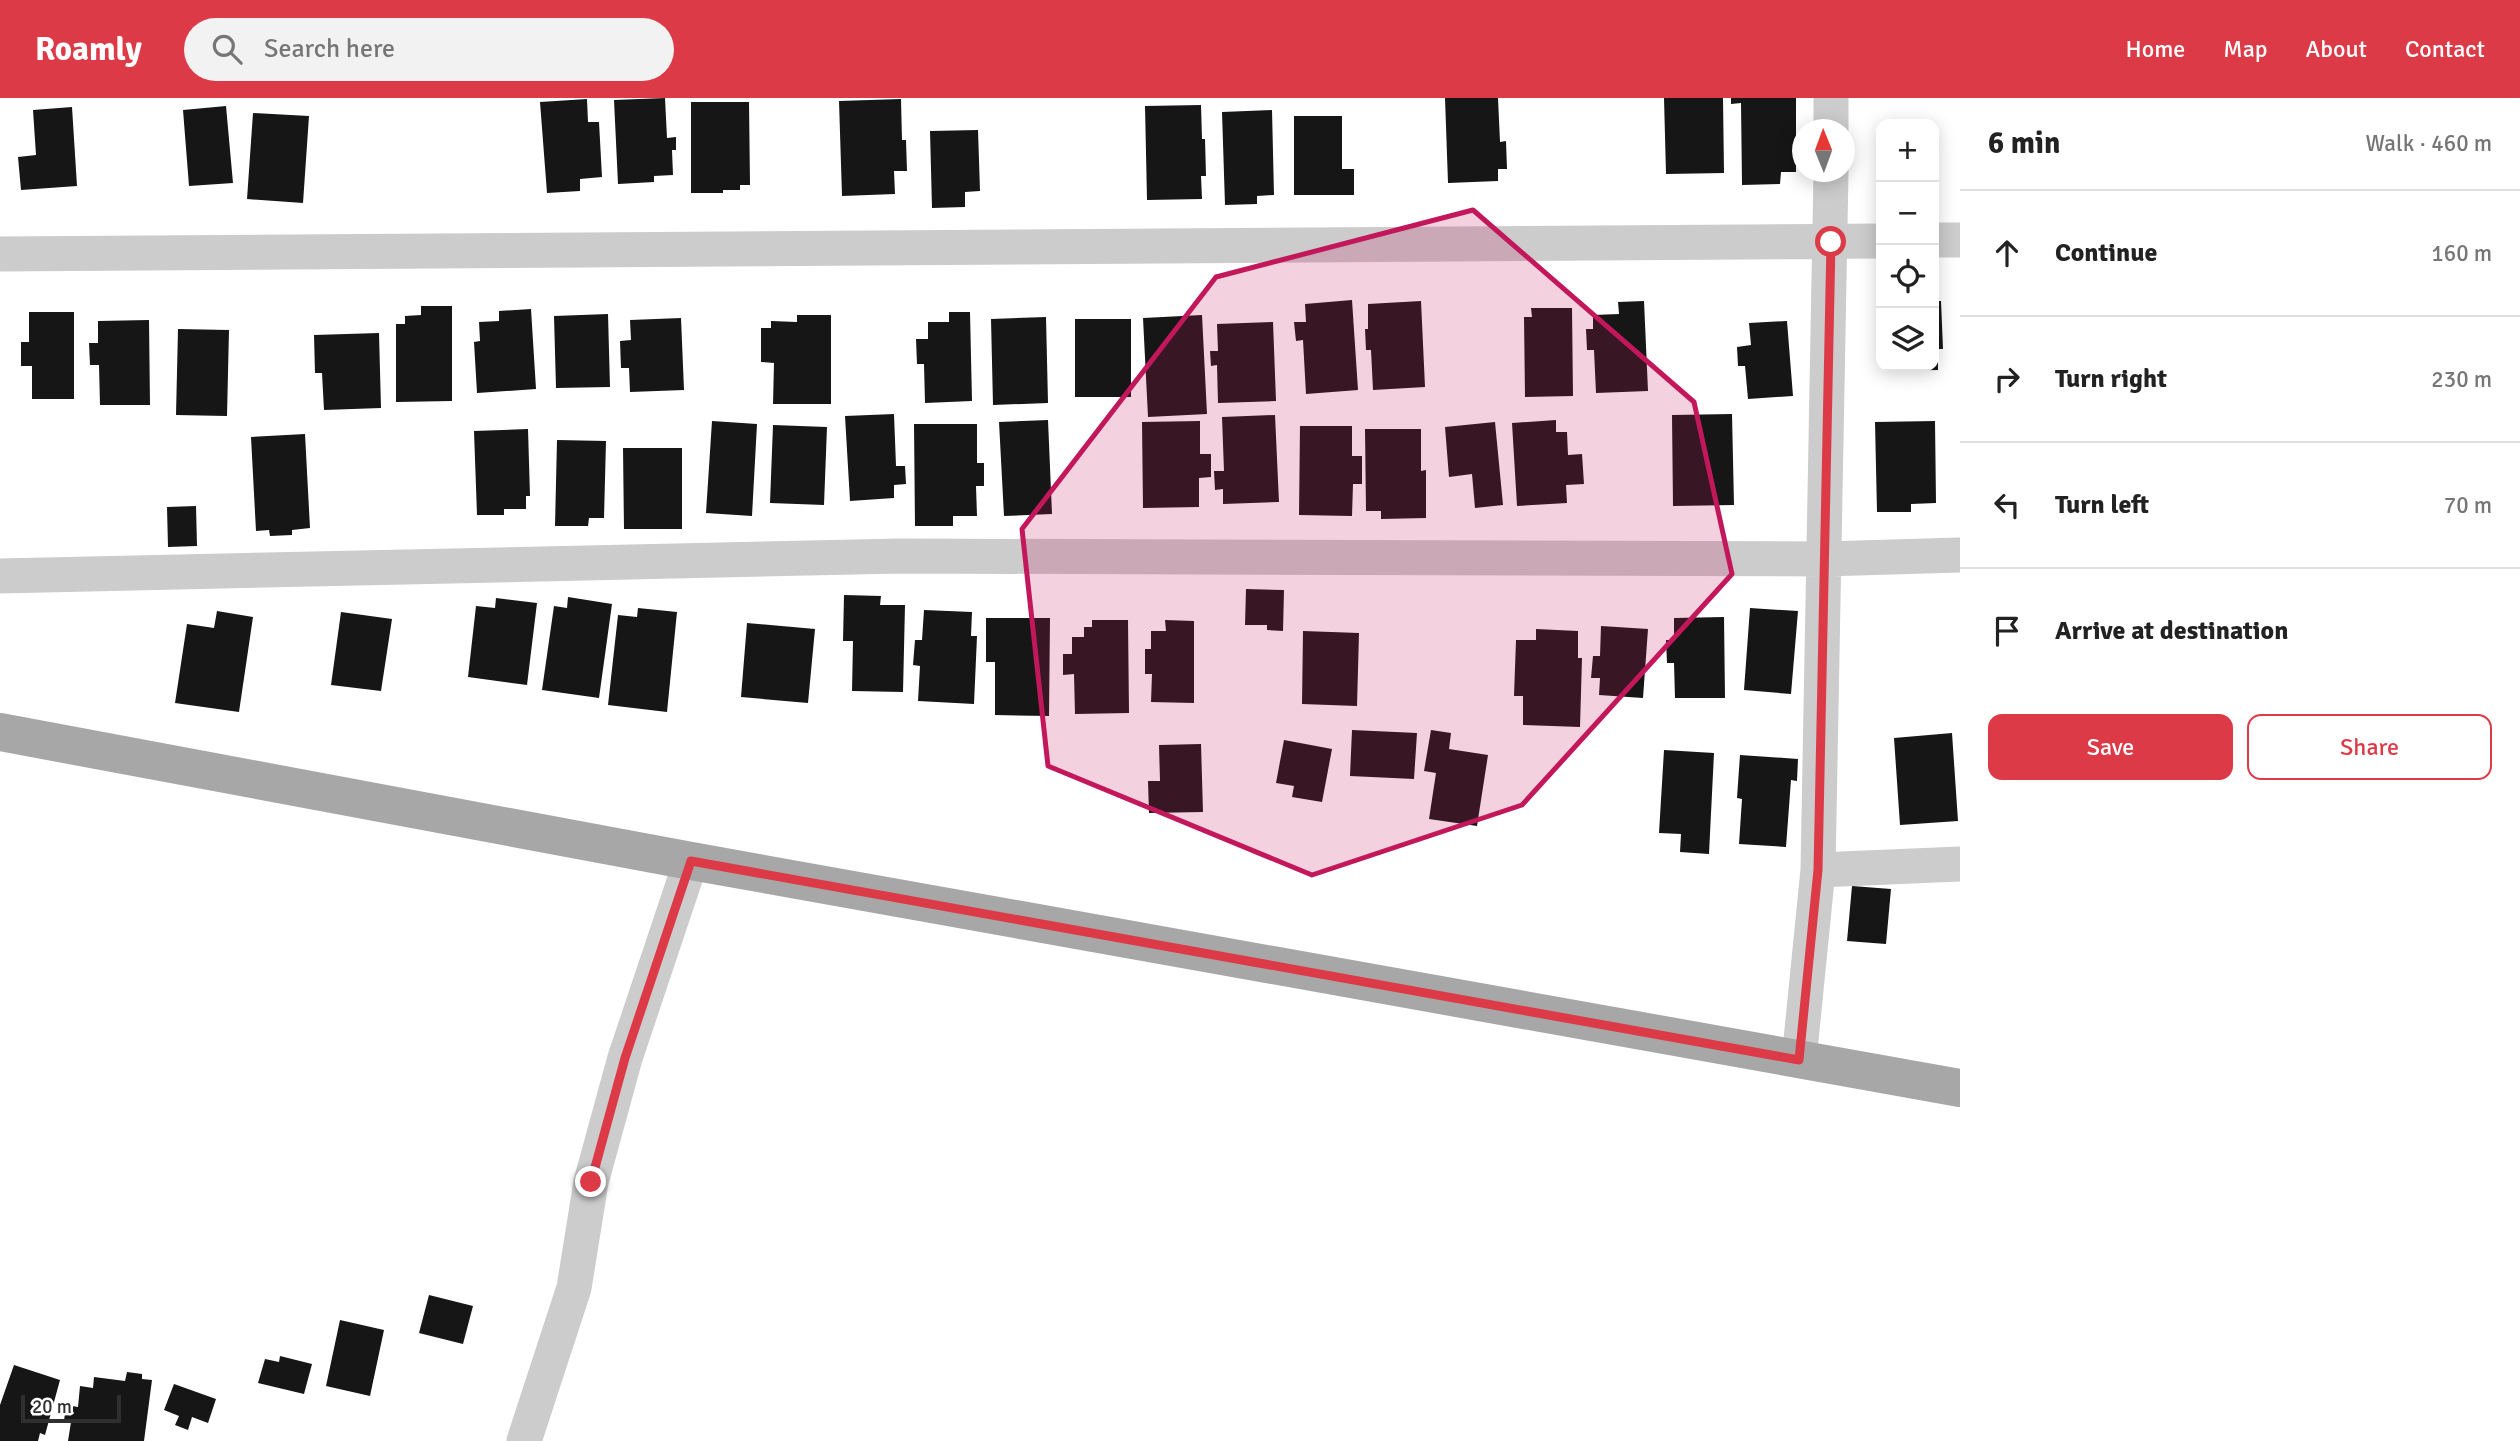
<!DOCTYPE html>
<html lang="en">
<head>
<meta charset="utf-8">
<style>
	:root { --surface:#fff; --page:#f2f2f2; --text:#222; --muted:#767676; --line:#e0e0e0; --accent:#dd3a48 }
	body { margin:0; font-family:Signika,sans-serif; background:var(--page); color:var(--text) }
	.controls { position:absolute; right:21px; top:21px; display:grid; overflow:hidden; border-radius:14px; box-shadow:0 4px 18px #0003 }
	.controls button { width:63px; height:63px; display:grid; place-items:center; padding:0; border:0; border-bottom:2px solid var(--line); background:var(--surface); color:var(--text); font:35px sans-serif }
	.compass { position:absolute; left:1792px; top:21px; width:63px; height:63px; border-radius:50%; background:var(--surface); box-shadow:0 4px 18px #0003; rotate:359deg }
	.scale { position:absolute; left:21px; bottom:18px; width:100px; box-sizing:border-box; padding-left:7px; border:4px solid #2f2f2f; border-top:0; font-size:19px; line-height:24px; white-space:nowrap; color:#2f2f2f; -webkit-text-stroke:5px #fff; paint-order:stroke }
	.stop { position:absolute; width:21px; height:21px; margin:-16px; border:5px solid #dd3a48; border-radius:50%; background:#fff }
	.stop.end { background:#dd3a48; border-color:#fff; box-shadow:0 2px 7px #0008 }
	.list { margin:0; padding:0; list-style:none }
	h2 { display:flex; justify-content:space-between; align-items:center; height:91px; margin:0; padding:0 28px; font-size:30px }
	h2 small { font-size:23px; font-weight:400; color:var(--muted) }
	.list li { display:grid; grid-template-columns:46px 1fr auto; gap:21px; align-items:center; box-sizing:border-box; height:126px; padding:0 28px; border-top:2px solid var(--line) }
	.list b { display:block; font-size:26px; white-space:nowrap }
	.list em { font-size:23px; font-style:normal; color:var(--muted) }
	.actions { display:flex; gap:14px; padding:21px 28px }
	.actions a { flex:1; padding:16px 0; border:2px solid var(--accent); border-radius:14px; text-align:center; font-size:24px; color:var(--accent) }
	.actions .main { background:var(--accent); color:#fff }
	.icon { flex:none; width:38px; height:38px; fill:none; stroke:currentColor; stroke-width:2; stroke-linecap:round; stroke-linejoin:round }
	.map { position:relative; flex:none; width:1960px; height:1343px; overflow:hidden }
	header { display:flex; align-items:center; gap:42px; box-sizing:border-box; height:98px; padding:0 35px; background:var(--accent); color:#fff }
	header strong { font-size:33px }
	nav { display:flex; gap:38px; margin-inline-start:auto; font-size:24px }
	.search { width:490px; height:63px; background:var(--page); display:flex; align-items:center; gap:18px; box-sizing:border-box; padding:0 24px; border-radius:38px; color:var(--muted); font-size:26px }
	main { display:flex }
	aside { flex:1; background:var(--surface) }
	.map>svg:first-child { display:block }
	.building { fill:#161616 }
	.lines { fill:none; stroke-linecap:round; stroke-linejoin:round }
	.minor { stroke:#ccc; stroke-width:35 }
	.major { stroke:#a7a7a7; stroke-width:38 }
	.route { stroke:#dd3a48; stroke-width:9 }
	.marked { fill:#c2185b; fill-opacity:0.2; stroke:#c2185b; stroke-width:5; stroke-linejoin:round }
</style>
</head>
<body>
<header>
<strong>Roamly</strong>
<div class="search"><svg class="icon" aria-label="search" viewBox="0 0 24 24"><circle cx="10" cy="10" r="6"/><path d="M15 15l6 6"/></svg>Search here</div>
<nav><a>Home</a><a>Map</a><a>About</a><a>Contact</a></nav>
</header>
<main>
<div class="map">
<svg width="1960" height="1343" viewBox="0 0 1960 1343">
	<rect width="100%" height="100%" fill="#fff"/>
	<!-- building -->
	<path class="building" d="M 665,0 L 667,40 L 676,39 L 676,52 L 672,52 L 673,77 L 654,78 L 654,84 L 618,86 L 614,2 Z
		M 1445,0 L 1498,0 L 1500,44 L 1506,43 L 1507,71 L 1498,71 L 1498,83 L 1448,85 Z
		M 1664,0 L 1723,0 L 1724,75 L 1666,76 Z
		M 1731,0 L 1796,0 L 1796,74 L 1781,74 L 1780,86 L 1742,87 L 1741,5 L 1731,6 Z
		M 587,1 L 588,24 L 599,24 L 602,79 L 580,81 L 580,93 L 547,95 L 540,4 Z
		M 901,1 L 902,42 L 906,42 L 907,73 L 894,73 L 895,96 L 842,98 L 839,3 Z
		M 691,4 L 749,4 L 750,87 L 740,87 L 740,92 L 723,92 L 723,95 L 691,95 Z
		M 1201,7 L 1202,41 L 1205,41 L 1206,78 L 1201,78 L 1202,101 L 1147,102 L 1145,8 Z
		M 226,8 L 233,85 L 189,88 L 183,12 Z
		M 72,9 L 77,88 L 21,92 L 18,59 L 36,57 L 33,12 Z
		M 1272,12 L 1274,97 L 1257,98 L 1257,106 L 1225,107 L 1222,14 Z
		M 253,15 L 309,18 L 303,105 L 247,101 Z
		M 1294,18 L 1342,18 L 1342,71 L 1354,71 L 1354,97 L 1294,97 Z
		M 978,32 L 980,93 L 965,94 L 965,109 L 932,110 L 930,33 Z
		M 1352,202 L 1358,292 L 1306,296 L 1303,242 L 1296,243 L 1294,224 L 1306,224 L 1305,206 Z
		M 1421,203 L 1425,289 L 1373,292 L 1371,252 L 1366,252 L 1365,231 L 1368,231 L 1368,206 Z
		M 1644,203 L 1648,293 L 1596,295 L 1594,252 L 1587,252 L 1586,231 L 1593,231 L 1593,217 L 1619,216 L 1618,204 Z
		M 1934,203 L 1941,203 L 1943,251 L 1938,251 L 1938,272 L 1891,273 L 1891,268 L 1934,268 Z
		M 421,208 L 452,208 L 452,303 L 396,304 L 396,226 L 405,226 L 405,218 L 421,217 Z
		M 1531,210 L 1572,210 L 1573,298 L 1525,299 L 1524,219 L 1532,219 Z
		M 531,211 L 536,291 L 477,295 L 474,244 L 480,243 L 479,224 L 499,223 L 499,213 Z
		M 29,214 L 74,214 L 74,301 L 32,301 L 32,268 L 21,268 L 21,244 L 29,244 Z
		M 949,214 L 970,214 L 972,303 L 925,305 L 924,266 L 917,266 L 916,241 L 928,241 L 928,224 L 949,224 Z
		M 608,216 L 610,289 L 556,290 L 554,218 Z
		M 797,217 L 831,217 L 831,306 L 773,306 L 774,265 L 761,264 L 761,230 L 771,230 L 771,223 L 797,224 Z
		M 1202,217 L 1207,316 L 1148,319 L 1143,220 Z
		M 1046,219 L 1048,305 L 993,307 L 991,221 Z
		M 681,220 L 684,292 L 630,294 L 629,270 L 621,270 L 620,243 L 631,242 L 630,222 Z
		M 1075,221 L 1131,221 L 1131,299 L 1075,299 Z
		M 149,222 L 150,307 L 100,307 L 99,267 L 90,267 L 89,245 L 98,245 L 98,223 Z
		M 1787,223 L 1793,298 L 1748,301 L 1745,268 L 1738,268 L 1737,249 L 1751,247 L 1749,225 Z
		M 1273,224 L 1276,303 L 1218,305 L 1217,267 L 1211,268 L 1210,253 L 1218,253 L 1217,226 Z
		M 178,231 L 229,232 L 227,318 L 176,317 Z
		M 379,235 L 381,310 L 324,312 L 322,275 L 315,275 L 314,237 Z
		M 894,316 L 896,368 L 905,368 L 906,386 L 894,387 L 894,400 L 850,403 L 845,318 Z
		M 1732,316 L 1734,407 L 1673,408 L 1672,317 Z
		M 1275,317 L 1279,404 L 1223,406 L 1223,391 L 1215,392 L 1214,373 L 1224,373 L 1222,319 Z
		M 1048,322 L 1052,416 L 1004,418 L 999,324 Z
		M 1556,322 L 1556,334 L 1567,334 L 1568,357 L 1582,356 L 1584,386 L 1566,387 L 1567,405 L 1517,408 L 1512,325 Z
		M 712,323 L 757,326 L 752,418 L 706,415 Z
		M 1200,323 L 1200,356 L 1211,356 L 1211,379 L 1199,380 L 1199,409 L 1143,410 L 1142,324 Z
		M 1935,323 L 1936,405 L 1911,406 L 1911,414 L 1877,414 L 1875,324 Z
		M 1495,324 L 1503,407 L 1475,410 L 1472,376 L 1449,379 L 1445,329 Z
		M 914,326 L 977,326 L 977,365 L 984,365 L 984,388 L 976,388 L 977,418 L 953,418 L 953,428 L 915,428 Z
		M 773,327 L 827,329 L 824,407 L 770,405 Z
		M 1300,328 L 1352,328 L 1352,358 L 1362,358 L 1362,386 L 1353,386 L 1352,418 L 1299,417 Z
		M 528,331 L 530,398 L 526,398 L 526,411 L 504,411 L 504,417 L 477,417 L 474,333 Z
		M 1365,331 L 1421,331 L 1421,373 L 1426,372 L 1426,420 L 1381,421 L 1381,413 L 1366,413 Z
		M 305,336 L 310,430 L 292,432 L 292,437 L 270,438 L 269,432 L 256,433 L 251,339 Z
		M 557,342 L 606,343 L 604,420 L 589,420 L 588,428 L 555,428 Z
		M 623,350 L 682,350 L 682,431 L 624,431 Z
		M 196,408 L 197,448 L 168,449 L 167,409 Z
		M 1246,491 L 1284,492 L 1283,533 L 1267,532 L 1267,527 L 1245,527 Z
		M 844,497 L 881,498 L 880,507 L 905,507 L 903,594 L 852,593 L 853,543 L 843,543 Z
		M 568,499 L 612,506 L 599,600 L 542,592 L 554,508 L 567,510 Z
		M 496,500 L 537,505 L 527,587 L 468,579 L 476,508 L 495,510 Z
		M 638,510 L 677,514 L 667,614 L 608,607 L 618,517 L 637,519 Z
		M 1750,510 L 1798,513 L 1791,596 L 1744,592 Z
		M 924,512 L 972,514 L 971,538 L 977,538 L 974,606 L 918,603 L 920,568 L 913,567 L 915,542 L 922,542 Z
		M 217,513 L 253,519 L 239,614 L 175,605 L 187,526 L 214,530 Z
		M 341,514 L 392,521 L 381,593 L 331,587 Z
		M 1724,519 L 1725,600 L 1675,600 L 1674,565 L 1667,565 L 1666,542 L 1674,542 L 1674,520 Z
		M 986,520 L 1050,520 L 1049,618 L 995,617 L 995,564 L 986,564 Z
		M 1092,522 L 1128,522 L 1129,615 L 1075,616 L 1074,576 L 1063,577 L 1063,556 L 1072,556 L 1072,539 L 1084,539 L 1084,529 L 1092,529 Z
		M 1165,522 L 1194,523 L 1194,605 L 1151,604 L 1152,576 L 1145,576 L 1145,551 L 1151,551 L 1151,533 L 1166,533 Z
		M 747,525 L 815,531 L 808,605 L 741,599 Z
		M 1601,528 L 1648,531 L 1643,600 L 1599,597 L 1600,580 L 1591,580 L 1593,558 L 1600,558 Z
		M 1536,531 L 1578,533 L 1578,560 L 1582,560 L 1580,629 L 1523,627 L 1523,598 L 1514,598 L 1516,542 L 1536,542 Z
		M 1303,533 L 1359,535 L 1357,608 L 1302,606 Z
		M 1352,632 L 1417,635 L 1414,681 L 1350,678 Z
		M 1431,632 L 1451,635 L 1449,651 L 1488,657 L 1477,728 L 1429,721 L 1436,675 L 1424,673 Z
		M 1952,635 L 1958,723 L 1900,727 L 1894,640 Z
		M 1284,642 L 1332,651 L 1322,704 L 1292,699 L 1294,688 L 1276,685 Z
		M 1201,646 L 1203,714 L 1149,715 L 1148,683 L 1160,683 L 1159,647 Z
		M 1664,652 L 1714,655 L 1709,756 L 1680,754 L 1681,736 L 1659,735 Z
		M 1740,657 L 1798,661 L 1797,683 L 1791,682 L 1786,749 L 1739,746 L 1742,701 L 1737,700 Z
		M 1852,788 L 1891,791 L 1886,846 L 1847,843 Z
		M 429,1197 L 473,1208 L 463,1246 L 419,1235 Z
		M 340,1222 L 384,1232 L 370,1298 L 326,1288 Z
		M 280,1258 L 312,1266 L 304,1296 L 258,1285 L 265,1261 L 279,1264 Z
		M 14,1267 L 60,1282 L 45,1337 L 40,1335 L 38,1343 L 0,1343 L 0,1307 Z
		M 127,1274 L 142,1276 L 142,1281 L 152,1282 L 144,1343 L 68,1343 L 71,1324 L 64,1323 L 66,1307 L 78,1309 L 80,1288 L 93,1290 L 94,1279 L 125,1283 Z
		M 174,1286 L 216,1301 L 208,1325 L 192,1319 L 188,1332 L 175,1327 L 179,1318 L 164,1312 Z"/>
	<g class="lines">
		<!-- minor -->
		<path class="minor" d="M 1831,32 L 1831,0
			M 1934,142 L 1960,142
			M 0,156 L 1881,143
			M 0,478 L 901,458 L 1824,461 L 1960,457
			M 1818,772 L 1960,766
			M 1799,962 L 1818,772 L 1831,74
			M 524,1343 L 574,1190 L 591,1084 L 625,960 L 691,763"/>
		<!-- major -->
		<path class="major" d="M 0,634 L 691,763 L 1960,990"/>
	</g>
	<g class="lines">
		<!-- route -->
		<path class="route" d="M 591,1084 L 625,960 L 691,763 L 1799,962 L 1818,772 L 1831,144"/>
	</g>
	<!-- marked area -->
	<path class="marked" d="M 1473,112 L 1694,304 L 1732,476 L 1522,707 L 1312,777 L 1048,668 L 1022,431 L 1216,179 Z"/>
</svg>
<div class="controls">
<button>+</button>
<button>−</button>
<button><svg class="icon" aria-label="locate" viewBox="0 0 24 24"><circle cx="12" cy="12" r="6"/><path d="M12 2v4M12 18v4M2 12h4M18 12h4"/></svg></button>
<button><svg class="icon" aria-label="layers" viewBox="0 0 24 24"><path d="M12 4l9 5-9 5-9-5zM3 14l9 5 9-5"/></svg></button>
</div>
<svg class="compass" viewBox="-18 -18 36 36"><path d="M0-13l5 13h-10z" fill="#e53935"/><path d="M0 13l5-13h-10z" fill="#767676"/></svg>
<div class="scale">20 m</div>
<div class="stop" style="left:1831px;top:144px"></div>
<div class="stop end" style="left:591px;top:1084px"></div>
</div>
<aside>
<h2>6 min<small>Walk · 460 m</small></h2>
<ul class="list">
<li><svg class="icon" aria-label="ahead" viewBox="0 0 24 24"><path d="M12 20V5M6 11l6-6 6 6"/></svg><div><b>Continue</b></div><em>160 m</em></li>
<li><svg class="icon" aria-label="right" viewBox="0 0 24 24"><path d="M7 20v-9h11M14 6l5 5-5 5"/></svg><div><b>Turn right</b></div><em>230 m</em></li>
<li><svg class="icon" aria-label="left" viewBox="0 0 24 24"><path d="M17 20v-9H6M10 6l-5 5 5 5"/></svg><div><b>Turn left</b></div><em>70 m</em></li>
<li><svg class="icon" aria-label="arrive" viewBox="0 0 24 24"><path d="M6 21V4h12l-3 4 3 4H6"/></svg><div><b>Arrive at destination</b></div></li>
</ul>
<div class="actions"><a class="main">Save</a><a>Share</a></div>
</aside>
</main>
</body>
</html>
